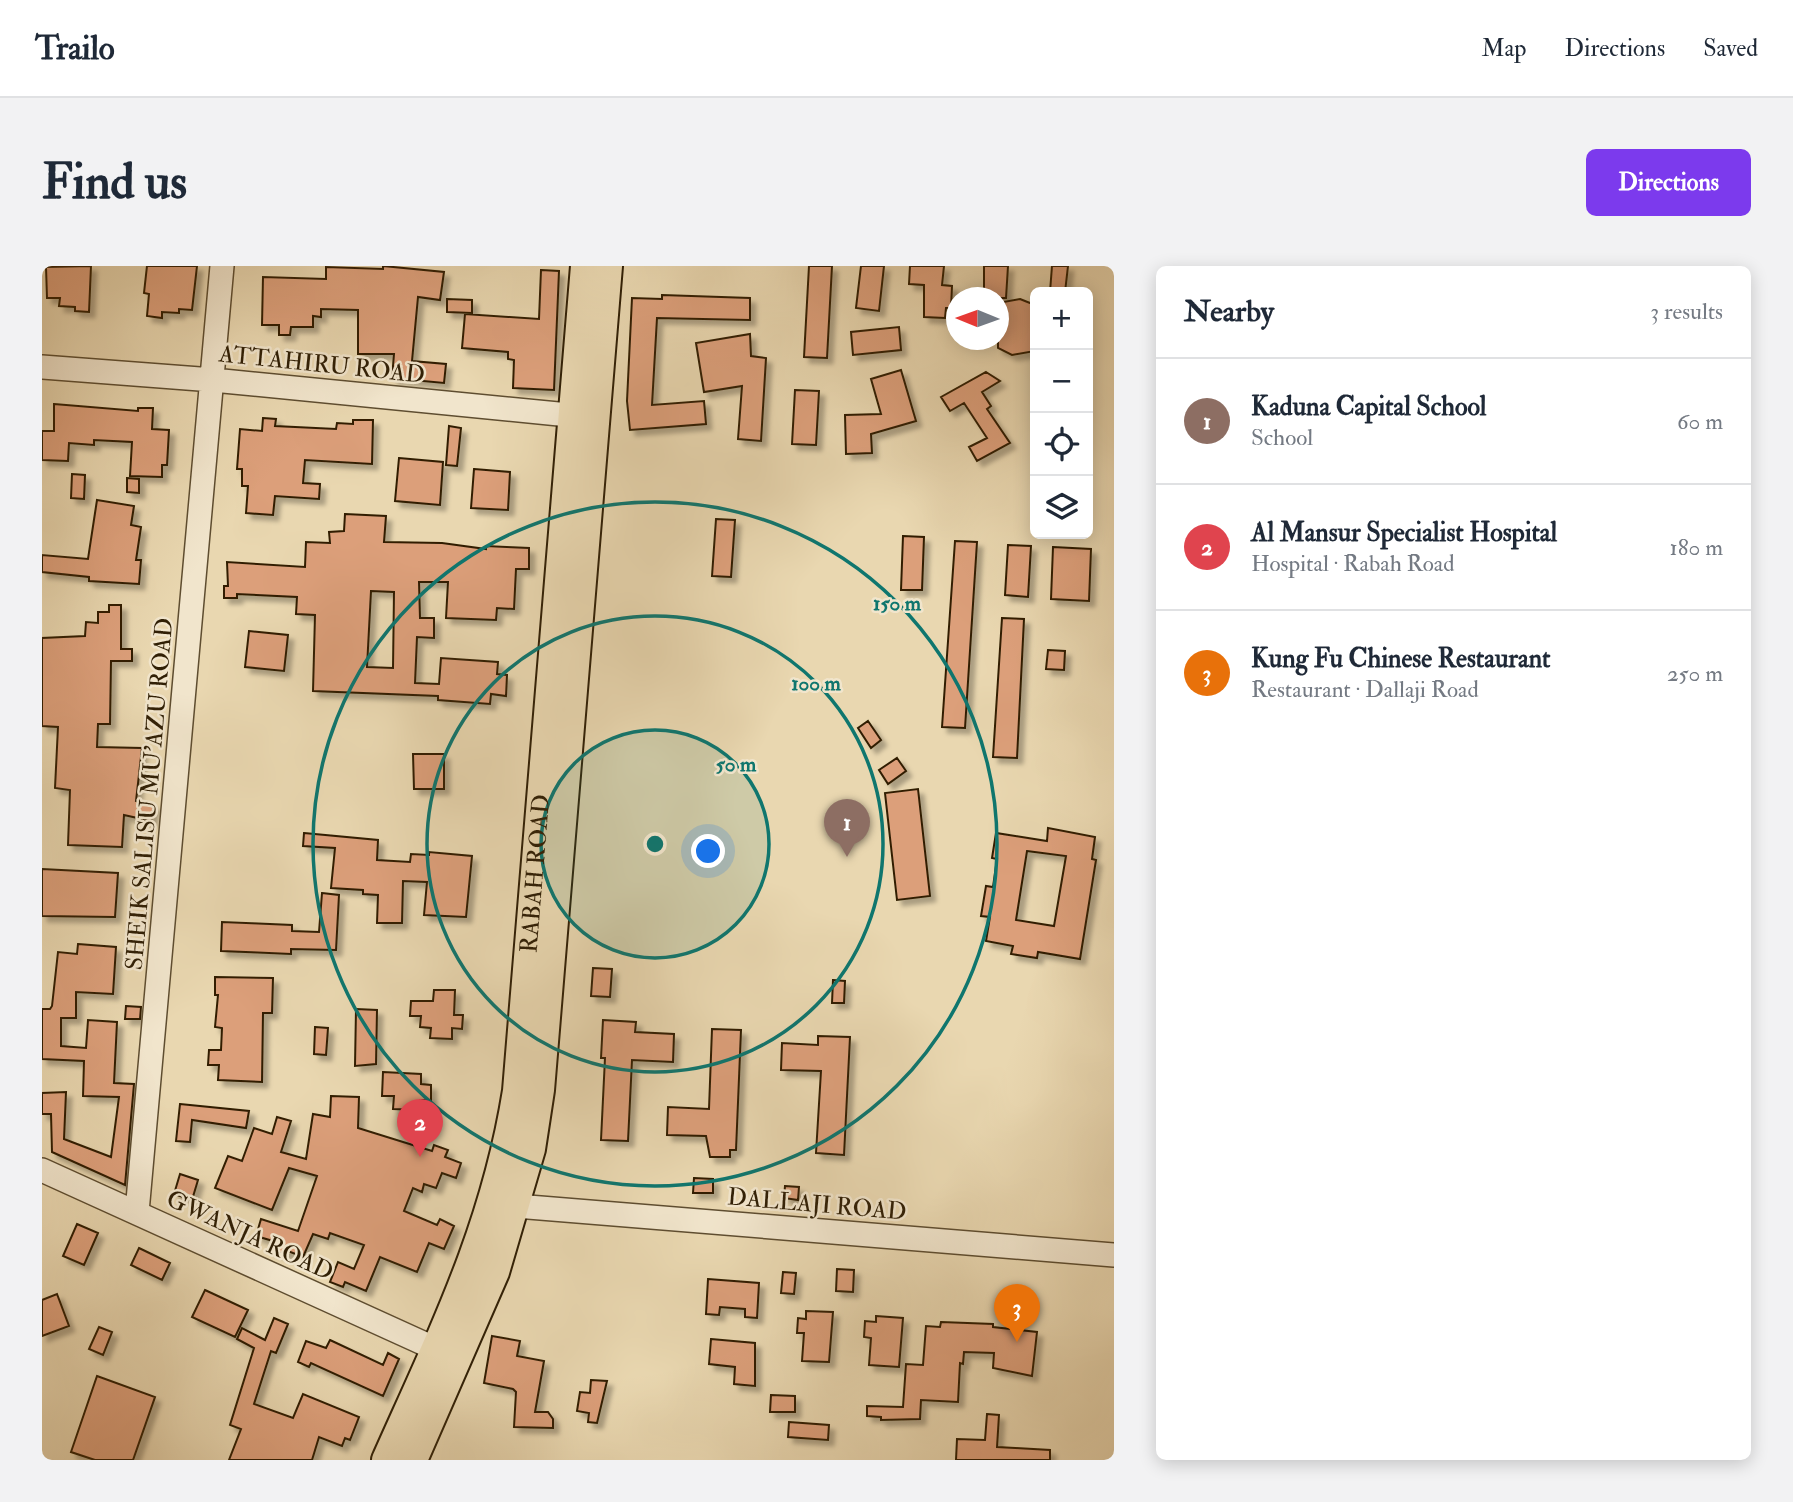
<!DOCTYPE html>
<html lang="en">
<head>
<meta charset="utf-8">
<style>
	:root { --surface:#fff; --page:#f2f2f3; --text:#1f2937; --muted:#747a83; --line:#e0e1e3; --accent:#7c3aed }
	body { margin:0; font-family:"IM FELL Double Pica",serif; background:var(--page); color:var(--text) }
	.controls { position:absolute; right:21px; top:21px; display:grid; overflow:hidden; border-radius:10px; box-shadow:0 4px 18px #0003 }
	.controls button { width:63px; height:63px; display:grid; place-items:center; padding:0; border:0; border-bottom:2px solid var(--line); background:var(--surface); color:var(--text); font:35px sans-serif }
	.compass { position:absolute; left:904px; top:21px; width:63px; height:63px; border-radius:50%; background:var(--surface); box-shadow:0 4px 18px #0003; rotate:271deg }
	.you { position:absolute; left:667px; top:586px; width:24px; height:24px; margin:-18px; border:5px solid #fff; border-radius:50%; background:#1a73e8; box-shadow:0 0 0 10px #1a73e833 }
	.badge { display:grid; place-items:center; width:46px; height:46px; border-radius:50%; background:var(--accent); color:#fff; font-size:23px; font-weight:700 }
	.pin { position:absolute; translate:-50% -58px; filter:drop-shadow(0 2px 4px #0008) }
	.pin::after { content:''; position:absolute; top:37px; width:24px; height:21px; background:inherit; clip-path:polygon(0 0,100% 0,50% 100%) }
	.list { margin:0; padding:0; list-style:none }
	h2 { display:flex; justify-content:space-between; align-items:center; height:91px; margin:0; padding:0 28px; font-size:30px }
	h2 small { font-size:23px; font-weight:400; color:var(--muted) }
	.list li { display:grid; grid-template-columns:46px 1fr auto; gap:21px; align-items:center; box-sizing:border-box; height:126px; padding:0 28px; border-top:2px solid var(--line) }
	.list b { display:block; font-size:26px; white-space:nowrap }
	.list p { margin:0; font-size:23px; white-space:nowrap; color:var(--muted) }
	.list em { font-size:23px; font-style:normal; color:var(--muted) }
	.icon { flex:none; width:38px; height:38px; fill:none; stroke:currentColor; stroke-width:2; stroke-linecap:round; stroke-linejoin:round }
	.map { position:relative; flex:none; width:1072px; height:1194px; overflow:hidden; border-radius:10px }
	header { display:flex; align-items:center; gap:42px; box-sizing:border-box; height:98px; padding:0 35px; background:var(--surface); border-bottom:2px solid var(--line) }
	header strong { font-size:33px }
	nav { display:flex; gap:38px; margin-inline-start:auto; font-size:24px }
	.intro { display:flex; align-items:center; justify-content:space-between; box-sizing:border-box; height:168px; padding:0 42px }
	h1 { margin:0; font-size:49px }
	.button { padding:18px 32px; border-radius:10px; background:var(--accent); color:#fff; font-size:24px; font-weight:700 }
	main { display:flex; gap:42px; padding:0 42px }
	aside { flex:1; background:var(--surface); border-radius:10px; box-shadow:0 4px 18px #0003 }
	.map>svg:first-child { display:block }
	.building { fill:#dc9f7a; stroke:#301f05; stroke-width:2; fill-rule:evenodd; filter:url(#shadow) }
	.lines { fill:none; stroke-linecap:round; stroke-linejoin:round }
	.minor-casing { stroke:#5e4d30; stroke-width:26 }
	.major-casing { stroke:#301f05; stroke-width:32 }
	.minor { stroke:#f1e5cc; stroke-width:23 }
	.major { stroke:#e9d7b0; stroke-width:28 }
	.ring { fill:none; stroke:#0f766e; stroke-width:3.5 }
	.labels { text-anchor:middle; stroke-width:5; stroke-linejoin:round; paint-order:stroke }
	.street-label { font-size:24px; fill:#301f05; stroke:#f1e5cc }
	.centre { fill:#0f766e; stroke:#f1e5cc; stroke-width:3.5 }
	.ring-label { font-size:21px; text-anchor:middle; font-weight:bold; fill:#0f766e; stroke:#f1e5cc; stroke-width:5; stroke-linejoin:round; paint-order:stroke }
</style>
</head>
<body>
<header>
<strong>Trailo</strong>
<nav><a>Map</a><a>Directions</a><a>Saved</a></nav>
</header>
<div class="intro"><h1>Find us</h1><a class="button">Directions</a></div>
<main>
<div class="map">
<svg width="1072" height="1194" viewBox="0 0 1072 1194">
	<defs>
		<filter id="shadow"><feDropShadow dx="5.5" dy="5.5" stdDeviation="2" flood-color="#0004"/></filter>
	</defs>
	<rect width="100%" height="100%" fill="#e9d7b0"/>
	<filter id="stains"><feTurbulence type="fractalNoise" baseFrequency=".00286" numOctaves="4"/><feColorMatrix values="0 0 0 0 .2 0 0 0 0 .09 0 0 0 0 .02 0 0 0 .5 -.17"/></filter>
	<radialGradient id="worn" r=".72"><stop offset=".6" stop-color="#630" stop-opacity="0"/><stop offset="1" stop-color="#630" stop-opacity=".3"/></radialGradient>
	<!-- building -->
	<path class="building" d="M 49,0 L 47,46 L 33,45 L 33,41 L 17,40 L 18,32 L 5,32 L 4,1 Z
		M 105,0 L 155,0 L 150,44 L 137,43 L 137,47 L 120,46 L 120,52 L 105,50 L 107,28 L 102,27 Z
		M 341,0 L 402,6 L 398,34 L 376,31 L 370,95 L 404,98 L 402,117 L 350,112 L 352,88 L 316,88 L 316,44 L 279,43 L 279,51 L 271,50 L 271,61 L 249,61 L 248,69 L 237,69 L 237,59 L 220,59 L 221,11 L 284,13 L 284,1 L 341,3 Z
		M 767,0 L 790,0 L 785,92 L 762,91 Z
		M 819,0 L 842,0 L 837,45 L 814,42 Z
		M 868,0 L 902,0 L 900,19 L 910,20 L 909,42 L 904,42 L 903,52 L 882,51 L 882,19 L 867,18 Z
		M 942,0 L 966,0 L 964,32 L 942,32 Z
		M 1010,0 L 1026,0 L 1023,26 L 1008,26 Z
		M 499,4 L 517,5 L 512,124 L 471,122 L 472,94 L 466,93 L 466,86 L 420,82 L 423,48 L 497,53 Z
		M 620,29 L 708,32 L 708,54 L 615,52 L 610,139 L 662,135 L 664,158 L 588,164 L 585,135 L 590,32 L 620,33 Z
		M 405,33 L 430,34 L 430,47 L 405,46 Z
		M 978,33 L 993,39 L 993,85 L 970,89 L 956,82 L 956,37 Z
		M 857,61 L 859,84 L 811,89 L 809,66 Z
		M 708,68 L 709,90 L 724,92 L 719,175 L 696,173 L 700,120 L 662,126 L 654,77 Z
		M 859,104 L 874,155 L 829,168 L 830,187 L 804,188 L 803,149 L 839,148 L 829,113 Z
		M 944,106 L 958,115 L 940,126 L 949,140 L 945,143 L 968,177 L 935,195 L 927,181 L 945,172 L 922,137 L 908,145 L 899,131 Z
		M 753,124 L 777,125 L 774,179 L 750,178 Z
		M 12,138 L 96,145 L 96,142 L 111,142 L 110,163 L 127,164 L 125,199 L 120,199 L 120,211 L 88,210 L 90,176 L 52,174 L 52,179 L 27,177 L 26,195 L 0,194 L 0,165 L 12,165 Z
		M 221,152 L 234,153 L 233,160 L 294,163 L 295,157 L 311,158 L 311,154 L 331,154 L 330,198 L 263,194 L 261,217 L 278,218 L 277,233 L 233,230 L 231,249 L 204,247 L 206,220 L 200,220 L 200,203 L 195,203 L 198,163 L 220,165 Z
		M 407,160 L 419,162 L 415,200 L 404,199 Z
		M 357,192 L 401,196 L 398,239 L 353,235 Z
		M 432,203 L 468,206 L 466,244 L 429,242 Z
		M 30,208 L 43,209 L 42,233 L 29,232 Z
		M 85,212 L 97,213 L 97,227 L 85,226 Z
		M 55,234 L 92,240 L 89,259 L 99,261 L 94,294 L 99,294 L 97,318 L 47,315 L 47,311 L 0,306 L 0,289 L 46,293 Z
		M 303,248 L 344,250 L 342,276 L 400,277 L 444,283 L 444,280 L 487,282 L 487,303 L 474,303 L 472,343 L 455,342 L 454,354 L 404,352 L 406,316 L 377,316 L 378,352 L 392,352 L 392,372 L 375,371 L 373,417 L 397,418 L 399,392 L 456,396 L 455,408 L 465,409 L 464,430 L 449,428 L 448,438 L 396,434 L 396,430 L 271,425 L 273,349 L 254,348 L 255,331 L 195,328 L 195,332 L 182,332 L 182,320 L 186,320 L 185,296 L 263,301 L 264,276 L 288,277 L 287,266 L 302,265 ZM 329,325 L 352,326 L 351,402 L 325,401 Z
		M 674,253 L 693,254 L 689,311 L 670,310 Z
		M 861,270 L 882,271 L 880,324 L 859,324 Z
		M 913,275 L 935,276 L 923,462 L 900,461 Z
		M 966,279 L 989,280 L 986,331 L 963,329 Z
		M 1011,281 L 1049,283 L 1047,335 L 1009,333 Z
		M 67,339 L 79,339 L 79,383 L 90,383 L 90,395 L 69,395 L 68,458 L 56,458 L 55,481 L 100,482 L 94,535 L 112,539 L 109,555 L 82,549 L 80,581 L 26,579 L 28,524 L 13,522 L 16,461 L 0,460 L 0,372 L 43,370 L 44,356 L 56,357 L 56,346 L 67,346 Z
		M 960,352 L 982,353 L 975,492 L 951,491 Z
		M 207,365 L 246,369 L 242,405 L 203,401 Z
		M 1006,384 L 1023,385 L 1022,404 L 1004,403 Z
		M 826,455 L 839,474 L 829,482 L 816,462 Z
		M 371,488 L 402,488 L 402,523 L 372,523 Z
		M 855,492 L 864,505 L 846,518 L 837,504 Z
		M 876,523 L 888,630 L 855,634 L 843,527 Z
		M 1006,562 L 1053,571 L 1050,593 L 1054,594 L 1038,693 L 996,686 L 995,692 L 969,688 L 971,680 L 944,675 L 948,651 L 939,650 L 944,620 L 951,621 L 955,593 L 950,592 L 954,567 L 1005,575 ZM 985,585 L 1024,590 L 1012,660 L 974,654 Z
		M 262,567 L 336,574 L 335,594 L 368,596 L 369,588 L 387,589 L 387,586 L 430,590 L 424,651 L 382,649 L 385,616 L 361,615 L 360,657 L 335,657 L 336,629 L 321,628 L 321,624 L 289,622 L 293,582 L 261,580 Z
		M 0,603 L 76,607 L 73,651 L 0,650 Z
		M 280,627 L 297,629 L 294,684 L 249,683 L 249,688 L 179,685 L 180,656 L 250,659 L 250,665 L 277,666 Z
		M 36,678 L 74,681 L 71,728 L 34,726 L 34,752 L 19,752 L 19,780 L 44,782 L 46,754 L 75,756 L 72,817 L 92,818 L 83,919 L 10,886 L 9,848 L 0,848 L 0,827 L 24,826 L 22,873 L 69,891 L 77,831 L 41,830 L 42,795 L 0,793 L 0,743 L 8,743 L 10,740 L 16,686 L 35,688 Z
		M 551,702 L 570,703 L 568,731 L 549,730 Z
		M 173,711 L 231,712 L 230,747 L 221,747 L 220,816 L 176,814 L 177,799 L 166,799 L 167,784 L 179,784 L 180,762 L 173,761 L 176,729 L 173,729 Z
		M 791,714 L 803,715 L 802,737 L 790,737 Z
		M 392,724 L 413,724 L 412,749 L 421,749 L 420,763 L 410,762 L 410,773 L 388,772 L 389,762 L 378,761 L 379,750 L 368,750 L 369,735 L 391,735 Z
		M 84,740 L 99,741 L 98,753 L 83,753 Z
		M 314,743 L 335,744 L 334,798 L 313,800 Z
		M 561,754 L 594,756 L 593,766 L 632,768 L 631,796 L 590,794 L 586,875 L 559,874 L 563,792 L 559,792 Z
		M 273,761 L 286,762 L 284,789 L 272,788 Z
		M 670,763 L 699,764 L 694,884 L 688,884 L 688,891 L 668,891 L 664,870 L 625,869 L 626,841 L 667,843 Z
		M 776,770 L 808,771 L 802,889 L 774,887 L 779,805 L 739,804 L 740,777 L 776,779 Z
		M 341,806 L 379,808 L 379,818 L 389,819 L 389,834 L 378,834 L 378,844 L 351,843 L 352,830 L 340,830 Z
		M 289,830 L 317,831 L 316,862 L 390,885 L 392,879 L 406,884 L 403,891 L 419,897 L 414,912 L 400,907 L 394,922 L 382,918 L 380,926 L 371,922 L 362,945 L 395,959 L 398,953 L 412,960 L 402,983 L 387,977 L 375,1006 L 338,991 L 324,1025 L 303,1016 L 301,1021 L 288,1016 L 296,996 L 312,1003 L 322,979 L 288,967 L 286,973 L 271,968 L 261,991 L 246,985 L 244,989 L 228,984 L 231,975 L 214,970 L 219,953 L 256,965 L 275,910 L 247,902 L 230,944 L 173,922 L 186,890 L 200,895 L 212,862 L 230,868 L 235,851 L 249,855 L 239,886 L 264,893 L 271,848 L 288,851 Z
		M 138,838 L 207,845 L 204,862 L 150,854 L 148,876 L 134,875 Z
		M 138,908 L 156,914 L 150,934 L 132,928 Z
		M 652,912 L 671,913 L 671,927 L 651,927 Z
		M 743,920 L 757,921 L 756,934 L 742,932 Z
		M 35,958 L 56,967 L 42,999 L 21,990 Z
		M 97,982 L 128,997 L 120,1014 L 89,999 Z
		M 795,1003 L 812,1004 L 811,1026 L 794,1025 Z
		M 741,1006 L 754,1007 L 752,1028 L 739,1027 Z
		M 666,1013 L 717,1017 L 715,1052 L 703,1051 L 703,1043 L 678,1041 L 677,1049 L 664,1048 Z
		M 163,1024 L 206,1044 L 193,1071 L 150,1051 Z
		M 15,1028 L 27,1060 L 0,1070 L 0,1034 Z
		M 764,1045 L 791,1046 L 787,1096 L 760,1095 L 762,1067 L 755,1067 L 756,1052 L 764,1053 Z
		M 834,1050 L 861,1052 L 857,1101 L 827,1099 L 829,1072 L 822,1071 L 823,1055 L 834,1056 Z
		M 232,1052 L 246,1058 L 234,1087 L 229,1085 L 212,1138 L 251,1152 L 261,1128 L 317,1151 L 308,1174 L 303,1172 L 300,1180 L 277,1171 L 270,1194 L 187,1194 L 199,1163 L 188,1159 L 212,1082 L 195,1073 L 200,1062 L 223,1074 Z
		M 899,1056 L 951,1058 L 951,1061 L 995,1066 L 990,1110 L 951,1102 L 952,1087 L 922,1086 L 921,1098 L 918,1097 L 916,1136 L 879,1134 L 878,1153 L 839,1154 L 839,1151 L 825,1150 L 825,1140 L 861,1141 L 864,1098 L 881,1099 L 884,1060 L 898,1061 Z
		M 57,1061 L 70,1066 L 61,1089 L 47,1083 Z
		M 450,1070 L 478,1075 L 475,1090 L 502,1095 L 493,1146 L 506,1146 L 511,1153 L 511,1162 L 472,1161 L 474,1126 L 471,1123 L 442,1117 Z
		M 669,1073 L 713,1077 L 713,1120 L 692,1118 L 693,1101 L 667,1098 Z
		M 288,1074 L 341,1099 L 346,1087 L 357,1093 L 341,1130 L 269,1097 L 267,1101 L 256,1096 L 264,1075 L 284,1082 Z
		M 55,1110 L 113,1131 L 91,1194 L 53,1194 L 29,1186 Z
		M 549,1114 L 565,1115 L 555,1157 L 546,1156 L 547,1147 L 535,1145 L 538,1126 L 548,1127 Z
		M 729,1129 L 753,1130 L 753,1146 L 728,1146 Z
		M 945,1148 L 957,1149 L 955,1181 L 1008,1184 L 1008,1194 L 914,1194 L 915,1173 L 943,1174 Z
		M 747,1156 L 787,1159 L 786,1174 L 746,1171 Z"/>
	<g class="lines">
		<defs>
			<path id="minor" d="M 0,101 L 171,114 L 547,151
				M 0,904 L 394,1083
				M 474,940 L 1072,989
				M 95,946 L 180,0"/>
			<g id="major">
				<path id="s1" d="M 344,1194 C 400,1068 453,963 475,825 L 543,0"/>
				<path d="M 371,1194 L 453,1006 L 489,883 L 498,824 L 566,0"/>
			</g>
		</defs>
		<!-- minor casing -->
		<use href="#minor" class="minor-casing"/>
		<!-- major casing -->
		<use href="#major" class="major-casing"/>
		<!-- minor -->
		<use href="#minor" class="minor"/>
		<!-- major -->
		<use href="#major" class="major"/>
	</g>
	<!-- distance rings -->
	<circle cx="613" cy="578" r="114" fill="#0f766e" fill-opacity=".12"/>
	<g class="ring">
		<circle cx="613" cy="578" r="114"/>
		<circle cx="613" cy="578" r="228"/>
		<circle cx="613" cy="578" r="342"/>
	</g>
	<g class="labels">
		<!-- street labels -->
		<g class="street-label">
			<text transform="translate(280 98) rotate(6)" y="8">ATTAHIRU ROAD</text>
			<text transform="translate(107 528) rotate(-85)" y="8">SHEIK SALISU MU'AZU ROAD</text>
			<text dy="8" stroke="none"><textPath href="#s1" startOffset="611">RABAH ROAD</textPath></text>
			<text transform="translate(775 938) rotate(5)" y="8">DALLAJI ROAD</text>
			<text transform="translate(208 969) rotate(25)" y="8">GWANJA ROAD</text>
		</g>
	</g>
	<circle cx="613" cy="578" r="10" class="centre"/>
	<g class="ring-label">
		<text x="855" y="344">150 m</text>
		<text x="774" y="424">100 m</text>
		<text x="694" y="505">50 m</text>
	</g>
	<rect width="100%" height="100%" filter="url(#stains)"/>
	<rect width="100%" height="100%" fill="url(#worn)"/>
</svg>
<div class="controls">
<button>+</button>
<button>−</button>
<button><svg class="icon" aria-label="locate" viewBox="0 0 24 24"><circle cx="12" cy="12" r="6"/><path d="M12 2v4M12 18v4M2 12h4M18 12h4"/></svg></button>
<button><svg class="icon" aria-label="layers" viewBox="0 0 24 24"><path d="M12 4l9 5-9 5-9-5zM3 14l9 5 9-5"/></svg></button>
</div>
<svg class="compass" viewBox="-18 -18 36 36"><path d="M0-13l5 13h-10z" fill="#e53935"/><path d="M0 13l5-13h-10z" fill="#747a83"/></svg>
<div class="you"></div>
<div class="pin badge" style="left:805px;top:591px;background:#8d6e63">1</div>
<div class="pin badge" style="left:378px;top:891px;background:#e0444e">2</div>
<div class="pin badge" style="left:975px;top:1076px;background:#e8710a">3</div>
</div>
<aside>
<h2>Nearby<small>3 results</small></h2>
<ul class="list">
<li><span class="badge" style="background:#8d6e63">1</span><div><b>Kaduna Capital School</b><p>School</p></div><em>60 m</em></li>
<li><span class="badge" style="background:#e0444e">2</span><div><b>Al Mansur Specialist Hospital</b><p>Hospital · Rabah Road</p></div><em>180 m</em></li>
<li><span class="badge" style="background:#e8710a">3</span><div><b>Kung Fu Chinese Restaurant</b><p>Restaurant · Dallaji Road</p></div><em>250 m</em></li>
</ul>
</aside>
</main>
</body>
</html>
